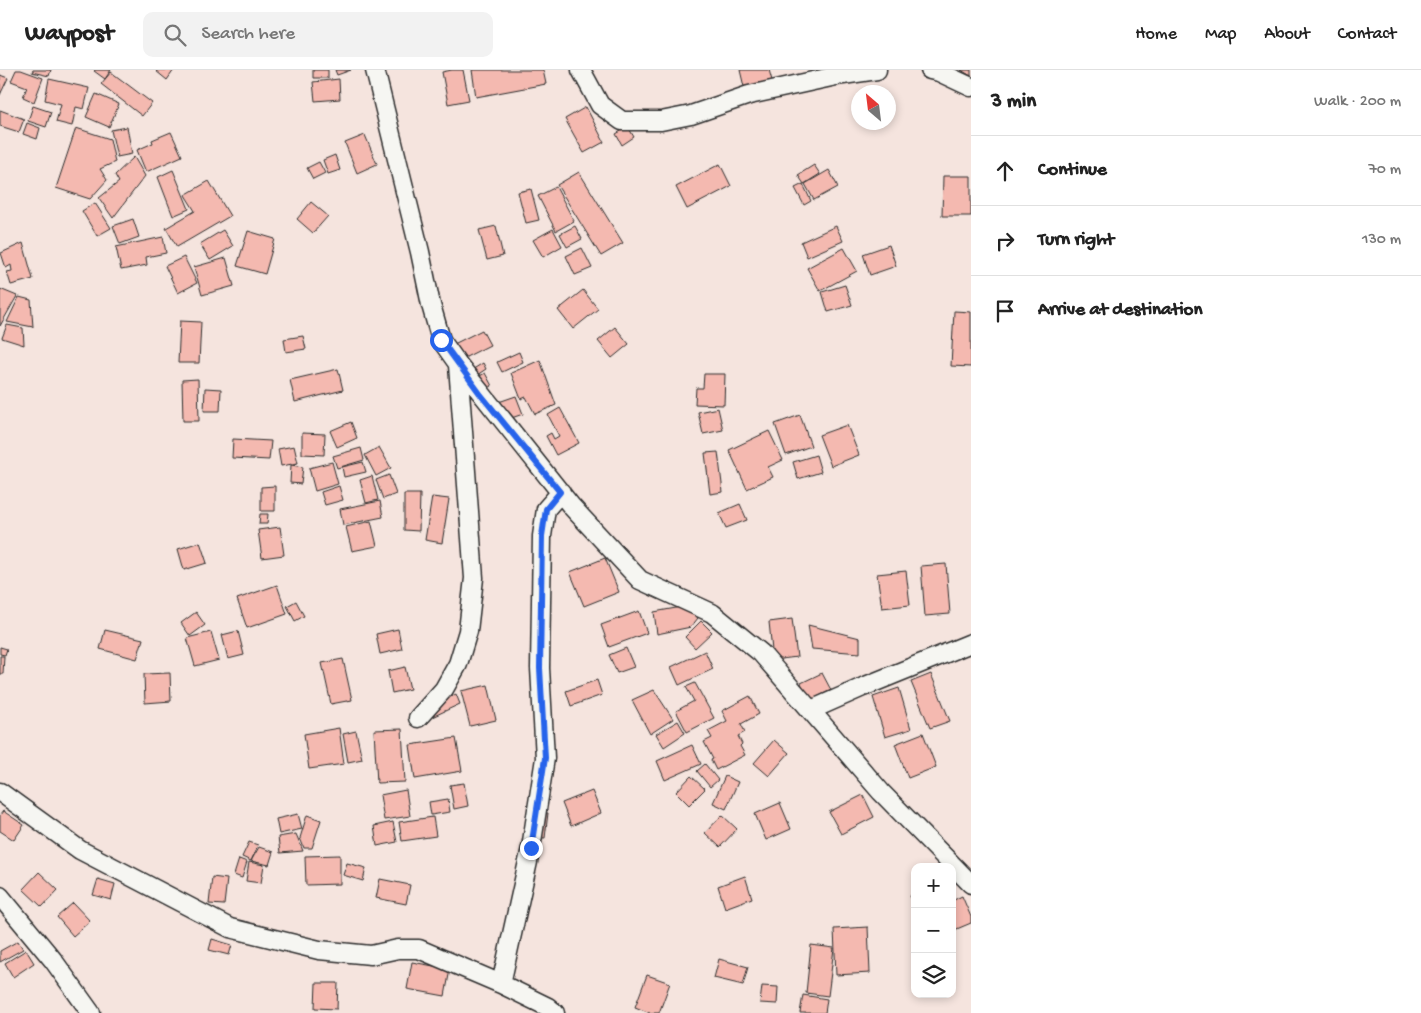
<!DOCTYPE html>
<html lang="en">
<head>
<meta charset="utf-8">
<style>
	:root { --surface:#fff; --page:#f2f2f2; --text:#222; --muted:#767676; --line:#e0e0e0 }
	body { margin:0; font-family:"Gochi Hand",sans-serif; background:var(--page); color:var(--text) }
	.controls { position:absolute; right:15px; bottom:15px; display:grid; overflow:hidden; border-radius:10px; box-shadow:0 2px 8px #0003 }
	.controls button { width:45px; height:45px; display:grid; place-items:center; padding:0; border:0; border-bottom:1px solid var(--line); background:var(--surface); color:var(--text); font:25px sans-serif }
	.compass { position:absolute; left:851px; top:15px; width:45px; height:45px; border-radius:50%; background:var(--surface); box-shadow:0 2px 8px #0003; rotate:332deg }
	.stop { position:absolute; width:15px; height:15px; margin:-11px; border:4px solid #2563eb; border-radius:50%; background:#fff }
	.stop.end { background:#2563eb; border-color:#fff; box-shadow:0 1px 5px #0008 }
	.list { margin:0; padding:0; list-style:none }
	h2 { display:flex; justify-content:space-between; align-items:center; height:65px; margin:0; padding:0 20px; font-size:21px }
	h2 small { font-size:16px; font-weight:400; color:var(--muted) }
	.list li { display:grid; grid-template-columns:32px 1fr auto; gap:15px; align-items:center; box-sizing:border-box; height:70px; padding:0 20px; border-top:1px solid var(--line) }
	.list b { display:block; font-size:19px; white-space:nowrap }
	.list em { font-size:16px; font-style:normal; color:var(--muted) }
	.icon { flex:none; width:28px; height:28px; fill:none; stroke:currentColor; stroke-width:2; stroke-linecap:round; stroke-linejoin:round }
	.map { position:relative; flex:none; width:971px; height:943px; overflow:hidden }
	header { display:flex; align-items:center; gap:30px; box-sizing:border-box; height:70px; padding:0 25px; background:var(--surface); border-bottom:1px solid var(--line) }
	header strong { font-size:24px }
	nav { display:flex; gap:28px; margin-inline-start:auto; font-size:18px }
	.search { width:350px; height:45px; background:var(--page); display:flex; align-items:center; gap:12px; box-sizing:border-box; padding:0 18px; border-radius:10px; color:var(--muted); font-size:19px }
	main { display:flex }
	aside { flex:1; background:var(--surface) }
	.map>svg:first-child { display:block }
	.building { fill:#f4b9b0; stroke:#2b2b2b }
	.lines { fill:none; stroke-linecap:round; stroke-linejoin:round }
	.minor-casing { stroke:#2b2b2b; stroke-width:21 }
	.minor { stroke:#f6f6f2; stroke-width:18 }
	.route { stroke:#2563eb; stroke-width:6 }
</style>
</head>
<body>
<header>
<strong>Waypost</strong>
<div class="search"><svg class="icon" aria-label="search" viewBox="0 0 24 24"><circle cx="10" cy="10" r="6"/><path d="M15 15l6 6"/></svg>Search here</div>
<nav><a>Home</a><a>Map</a><a>About</a><a>Contact</a></nav>
</header>
<main>
<div class="map">
<svg width="971" height="943" viewBox="0 0 971 943">
	<rect width="100%" height="100%" fill="#f5e4de"/>
	<filter id="ink" filterUnits="userSpaceOnUse"><feTurbulence type="fractalNoise" baseFrequency=".02" numOctaves="2"/><feDisplacementMap in="SourceGraphic" scale="10" xChannelSelector="R" yChannelSelector="G"/><feConvolveMatrix kernelMatrix="1 2 1 2 8 2 1 2 1" color-interpolation-filters="sRGB"/></filter>
	<g filter="url(#ink)">
		<!-- building -->
		<path class="building" d="M 16,0 L 21,0 L 43,8 L 34,32 L 23,27 L 27,17 L 11,11 Z
			M 33,0 L 51,0 L 49,6 L 32,2 Z
			M 95,0 L 111,0 L 105,9 L 94,1 Z
			M 157,0 L 174,0 L 167,10 L 156,1 Z
			M 313,0 L 328,0 L 328,8 L 313,8 Z
			M 335,0 L 351,0 L 337,5 Z
			M 452,0 L 463,0 L 469,30 L 448,34 L 442,2 Z
			M 472,0 L 543,0 L 546,14 L 476,27 Z
			M 740,0 L 769,0 L 773,14 L 745,21 Z
			M 961,0 L 971,0 L 971,6 Z
			M 111,2 L 152,33 L 142,46 L 101,14 Z
			M 0,5 L 8,8 L 0,25 Z
			M 49,9 L 89,18 L 84,39 L 76,37 L 72,56 L 56,52 L 61,34 L 45,30 Z
			M 339,9 L 340,29 L 315,31 L 313,12 Z
			M 96,24 L 119,34 L 109,57 L 86,47 Z
			M 33,36 L 51,42 L 46,57 L 28,51 Z
			M 586,37 L 604,72 L 584,83 L 565,49 Z
			M 0,40 L 24,49 L 19,62 L 0,56 Z
			M 27,53 L 40,58 L 37,69 L 23,64 Z
			M 127,57 L 132,84 L 117,87 L 111,60 Z
			M 628,57 L 634,67 L 622,75 L 616,64 Z
			M 76,58 L 110,69 L 115,92 L 100,99 L 107,110 L 90,129 L 56,118 Z
			M 171,62 L 182,86 L 146,102 L 137,80 L 153,73 L 152,70 Z
			M 365,65 L 377,94 L 357,103 L 345,73 Z
			M 335,85 L 340,100 L 328,104 L 323,90 Z
			M 134,87 L 145,106 L 113,148 L 99,128 L 119,112 L 115,105 Z
			M 319,92 L 325,103 L 313,109 L 307,98 Z
			M 720,94 L 731,116 L 687,139 L 676,117 Z
			M 814,95 L 820,104 L 804,114 L 798,105 Z
			M 173,100 L 189,139 L 173,146 L 158,107 Z
			M 829,100 L 838,117 L 814,130 L 805,114 Z
			M 579,102 L 623,173 L 601,186 L 557,115 Z
			M 943,106 L 971,106 L 971,146 L 942,146 Z
			M 209,111 L 230,146 L 177,177 L 166,158 L 195,141 L 185,125 Z
			M 803,114 L 811,131 L 804,135 L 795,118 Z
			M 556,117 L 574,151 L 556,161 L 538,126 Z
			M 531,119 L 539,150 L 526,153 L 518,122 Z
			M 311,132 L 328,146 L 313,163 L 297,149 Z
			M 95,133 L 111,158 L 97,166 L 82,141 Z
			M 133,149 L 139,167 L 120,174 L 113,156 Z
			M 496,156 L 503,186 L 487,190 L 479,160 Z
			M 575,156 L 582,169 L 567,177 L 560,164 Z
			M 836,156 L 843,171 L 807,187 L 801,172 Z
			M 553,159 L 562,176 L 543,187 L 533,170 Z
			M 223,160 L 233,176 L 210,190 L 200,174 Z
			M 248,161 L 275,169 L 265,204 L 237,196 Z
			M 163,167 L 166,183 L 146,187 L 147,195 L 121,200 L 116,177 Z
			M 23,173 L 33,209 L 11,215 L 7,202 L 12,201 L 11,195 L 6,198 L 1,183 Z
			M 889,175 L 896,196 L 870,205 L 863,184 Z
			M 582,178 L 592,198 L 575,205 L 566,186 Z
			M 844,178 L 857,201 L 820,221 L 807,198 Z
			M 184,187 L 197,213 L 178,223 L 165,196 Z
			M 226,188 L 234,216 L 202,225 L 194,197 Z
			M 845,215 L 852,235 L 828,242 L 822,222 Z
			M 0,219 L 17,226 L 0,256 Z
			M 583,220 L 598,239 L 573,259 L 558,240 Z
			M 19,227 L 31,230 L 33,257 L 7,252 Z
			M 954,241 L 971,242 L 971,297 L 951,296 Z
			M 180,251 L 201,252 L 199,293 L 178,293 Z
			M 7,255 L 23,258 L 24,275 L 2,268 Z
			M 615,257 L 629,274 L 612,288 L 598,271 Z
			M 482,260 L 490,275 L 462,289 L 454,274 Z
			M 303,266 L 306,279 L 286,282 L 284,269 Z
			M 519,282 L 523,292 L 502,302 L 497,292 Z
			M 540,290 L 556,335 L 535,344 L 526,327 L 521,329 L 511,303 Z
			M 483,293 L 486,299 L 471,309 L 467,303 Z
			M 338,299 L 343,320 L 295,332 L 290,310 Z
			M 485,303 L 492,316 L 481,323 L 473,310 Z
			M 704,304 L 725,304 L 724,335 L 695,334 L 696,318 L 703,318 Z
			M 198,309 L 199,351 L 183,351 L 182,310 Z
			M 205,318 L 221,319 L 220,341 L 204,341 Z
			M 516,326 L 523,344 L 497,353 L 490,335 Z
			M 560,338 L 579,373 L 556,385 L 546,366 L 551,363 L 554,369 L 559,366 L 548,345 Z
			M 718,338 L 723,360 L 703,364 L 698,342 Z
			M 800,345 L 811,376 L 786,385 L 775,354 Z
			M 351,352 L 357,368 L 337,377 L 330,361 Z
			M 847,355 L 859,385 L 831,396 L 819,365 Z
			M 769,361 L 783,390 L 768,397 L 773,407 L 747,419 L 729,380 Z
			M 302,363 L 325,364 L 324,385 L 302,384 Z
			M 233,369 L 271,371 L 269,390 L 232,388 Z
			M 294,376 L 298,393 L 281,396 L 278,379 Z
			M 379,377 L 391,398 L 376,406 L 365,385 Z
			M 361,378 L 364,390 L 337,398 L 333,386 Z
			M 718,382 L 723,422 L 710,424 L 705,383 Z
			M 816,385 L 821,402 L 798,409 L 793,392 Z
			M 332,392 L 338,414 L 315,421 L 309,398 Z
			M 363,392 L 366,402 L 344,407 L 342,397 Z
			M 291,395 L 303,397 L 301,414 L 290,413 Z
			M 389,405 L 396,424 L 383,429 L 376,410 Z
			M 372,406 L 378,430 L 366,433 L 360,410 Z
			M 275,416 L 275,441 L 261,441 L 261,417 Z
			M 339,416 L 343,430 L 325,435 L 321,422 Z
			M 404,424 L 420,424 L 419,461 L 404,460 Z
			M 432,427 L 449,429 L 442,473 L 425,470 Z
			M 380,431 L 383,447 L 343,455 L 340,439 Z
			M 740,434 L 747,450 L 726,458 L 719,443 Z
			M 260,444 L 268,444 L 267,454 L 259,454 Z
			M 371,451 L 377,476 L 352,481 L 346,457 Z
			M 280,457 L 284,485 L 262,488 L 258,460 Z
			M 200,472 L 207,493 L 184,500 L 178,479 Z
			M 605,488 L 619,522 L 584,536 L 570,502 Z
			M 946,494 L 950,544 L 925,546 L 921,496 Z
			M 906,501 L 910,535 L 882,538 L 877,504 Z
			M 277,515 L 287,544 L 247,558 L 237,529 Z
			M 296,531 L 304,546 L 295,551 L 287,536 Z
			M 687,536 L 698,548 L 691,557 L 657,564 L 654,542 Z
			M 639,541 L 647,563 L 609,577 L 601,555 Z
			M 196,542 L 205,555 L 190,566 L 181,553 Z
			M 792,549 L 797,587 L 773,590 L 769,552 Z
			M 701,551 L 712,562 L 695,578 L 685,567 Z
			M 808,555 L 860,568 L 860,583 L 812,579 Z
			M 398,559 L 402,579 L 380,584 L 376,564 Z
			M 105,560 L 143,569 L 137,589 L 100,579 Z
			M 238,561 L 244,585 L 228,589 L 222,565 Z
			M 211,562 L 219,590 L 195,596 L 187,568 Z
			M 0,577 L 7,579 L 5,585 L 0,584 Z
			M 626,578 L 634,597 L 617,603 L 609,585 Z
			M 705,581 L 713,599 L 679,615 L 671,597 Z
			M 0,586 L 4,586 L 3,604 L 0,604 Z
			M 343,589 L 352,630 L 331,634 L 322,593 Z
			M 405,597 L 410,619 L 392,623 L 388,601 Z
			M 170,603 L 171,631 L 145,633 L 144,604 Z
			M 822,603 L 831,620 L 809,631 L 801,613 Z
			M 931,604 L 950,651 L 930,658 L 911,612 Z
			M 597,610 L 602,625 L 571,636 L 566,621 Z
			M 695,613 L 714,648 L 687,662 L 676,641 L 694,631 L 686,617 Z
			M 488,615 L 496,650 L 470,656 L 461,621 Z
			M 899,618 L 911,659 L 885,667 L 873,627 Z
			M 654,620 L 673,649 L 650,664 L 632,630 Z
			M 456,624 L 460,634 L 432,647 L 427,638 Z
			M 750,626 L 759,644 L 741,654 L 745,662 L 738,666 L 742,674 L 740,676 L 745,685 L 716,700 L 711,690 L 713,689 L 704,672 L 712,668 L 708,661 L 727,651 L 722,641 Z
			M 678,651 L 685,663 L 664,677 L 656,664 Z
			M 339,658 L 344,694 L 309,699 L 304,664 Z
			M 402,659 L 405,712 L 377,713 L 374,660 Z
			M 356,661 L 362,689 L 348,692 L 343,664 Z
			M 923,663 L 936,697 L 908,708 L 895,674 Z
			M 456,668 L 462,701 L 415,709 L 410,675 Z
			M 774,670 L 789,683 L 769,706 L 754,693 Z
			M 692,675 L 701,694 L 665,710 L 657,691 Z
			M 705,694 L 718,710 L 710,717 L 697,701 Z
			M 691,706 L 705,719 L 689,735 L 676,722 Z
			M 725,706 L 738,712 L 726,739 L 713,733 Z
			M 464,713 L 468,736 L 454,739 L 450,715 Z
			M 406,720 L 410,746 L 384,750 L 380,725 Z
			M 592,721 L 601,743 L 571,756 L 562,733 Z
			M 863,725 L 874,747 L 841,764 L 829,742 Z
			M 448,729 L 450,742 L 431,745 L 429,732 Z
			M 780,733 L 791,759 L 766,770 L 755,744 Z
			M 3,741 L 24,755 L 14,770 L 0,761 L 0,745 Z
			M 532,742 L 548,743 L 545,768 L 529,767 Z
			M 298,744 L 302,759 L 279,764 L 276,749 Z
			M 307,745 L 321,750 L 312,778 L 304,778 L 300,768 Z
			M 722,745 L 737,759 L 720,777 L 705,763 Z
			M 433,747 L 436,766 L 402,771 L 399,752 Z
			M 393,752 L 397,772 L 377,776 L 374,756 Z
			M 296,764 L 303,781 L 280,783 L 278,767 Z
			M 249,772 L 258,775 L 251,791 L 242,787 Z
			M 259,777 L 273,782 L 269,795 L 251,791 Z
			M 340,785 L 340,814 L 306,815 L 305,786 Z
			M 239,789 L 247,792 L 242,808 L 234,805 Z
			M 249,792 L 264,795 L 261,813 L 246,811 Z
			M 347,793 L 366,798 L 363,811 L 343,805 Z
			M 39,802 L 58,820 L 42,837 L 23,819 Z
			M 745,806 L 752,828 L 725,838 L 718,816 Z
			M 212,807 L 227,809 L 224,835 L 209,834 Z
			M 98,809 L 115,814 L 111,830 L 93,825 Z
			M 380,809 L 410,815 L 406,834 L 376,828 Z
			M 915,823 L 915,834 L 910,826 Z
			M 962,826 L 971,847 L 971,853 L 952,861 L 952,831 Z
			M 73,833 L 90,851 L 73,866 L 57,847 Z
			M 868,857 L 870,903 L 836,905 L 834,859 Z
			M 212,869 L 232,875 L 229,885 L 209,880 Z
			M 18,871 L 23,879 L 0,892 L 0,881 Z
			M 811,875 L 834,878 L 828,926 L 806,923 Z
			M 26,880 L 34,893 L 13,907 L 5,893 Z
			M 719,889 L 748,897 L 743,915 L 714,908 Z
			M 412,892 L 450,899 L 445,926 L 407,919 Z
			M 647,905 L 670,913 L 659,943 L 650,943 L 635,937 Z
			M 316,913 L 338,913 L 337,939 L 315,938 Z
			M 762,916 L 778,917 L 777,934 L 760,933 Z
			M 803,925 L 827,929 L 825,943 L 800,943 Z"/>
		<g class="lines">
			<defs>
				<path id="minor" d="M 375,0 L 420,182 L 431,235 L 441,270 L 458,294 L 572,437 L 640,510 L 712,543 L 761,583 L 881,722 L 971,814
					M 581,0 L 600,35 L 622,51 L 661,51 L 691,45 L 749,25 L 836,6 L 877,0
					M 930,0 L 939,2 L 971,17
					M 811,640 L 863,617 L 971,573
					M 418,648 L 444,619 L 458,594 L 468,561 L 474,508 L 458,295
					M 0,722 L 80,780 L 230,858 L 319,880 L 371,885 L 398,879 L 419,879 L 501,914 L 548,937 L 555,943
					M 0,826 L 53,890 L 91,943
					M 501,914 L 531,778 L 545,688 L 540,598 L 542,466 L 546,439 L 561,422"/>
			</defs>
			<!-- minor casing -->
			<use href="#minor" class="minor-casing"/>
			<!-- minor -->
			<use href="#minor" class="minor"/>
		</g>
	</g>
	<g class="lines" filter="url(#ink)">
		<!-- route -->
		<path class="route" d="M 441,270 L 481,325 L 560,422 L 546,439 L 542,466 L 540,598 L 545,688 L 531,778"/>
	</g>
</svg>
<div class="controls">
<button>+</button>
<button>−</button>
<button><svg class="icon" aria-label="layers" viewBox="0 0 24 24"><path d="M12 4l9 5-9 5-9-5zM3 14l9 5 9-5"/></svg></button>
</div>
<svg class="compass" viewBox="-18 -18 36 36"><path d="M0-13l5 13h-10z" fill="#e53935"/><path d="M0 13l5-13h-10z" fill="#767676"/></svg>
<div class="stop" style="left:441px;top:270px"></div>
<div class="stop end" style="left:531px;top:778px"></div>
</div>
<aside>
<h2>3 min<small>Walk · 200 m</small></h2>
<ul class="list">
<li><svg class="icon" aria-label="ahead" viewBox="0 0 24 24"><path d="M12 20V5M6 11l6-6 6 6"/></svg><div><b>Continue</b></div><em>70 m</em></li>
<li><svg class="icon" aria-label="right" viewBox="0 0 24 24"><path d="M7 20v-9h11M14 6l5 5-5 5"/></svg><div><b>Turn right</b></div><em>130 m</em></li>
<li><svg class="icon" aria-label="arrive" viewBox="0 0 24 24"><path d="M6 21V4h12l-3 4 3 4H6"/></svg><div><b>Arrive at destination</b></div></li>
</ul>
</aside>
</main>
</body>
</html>
